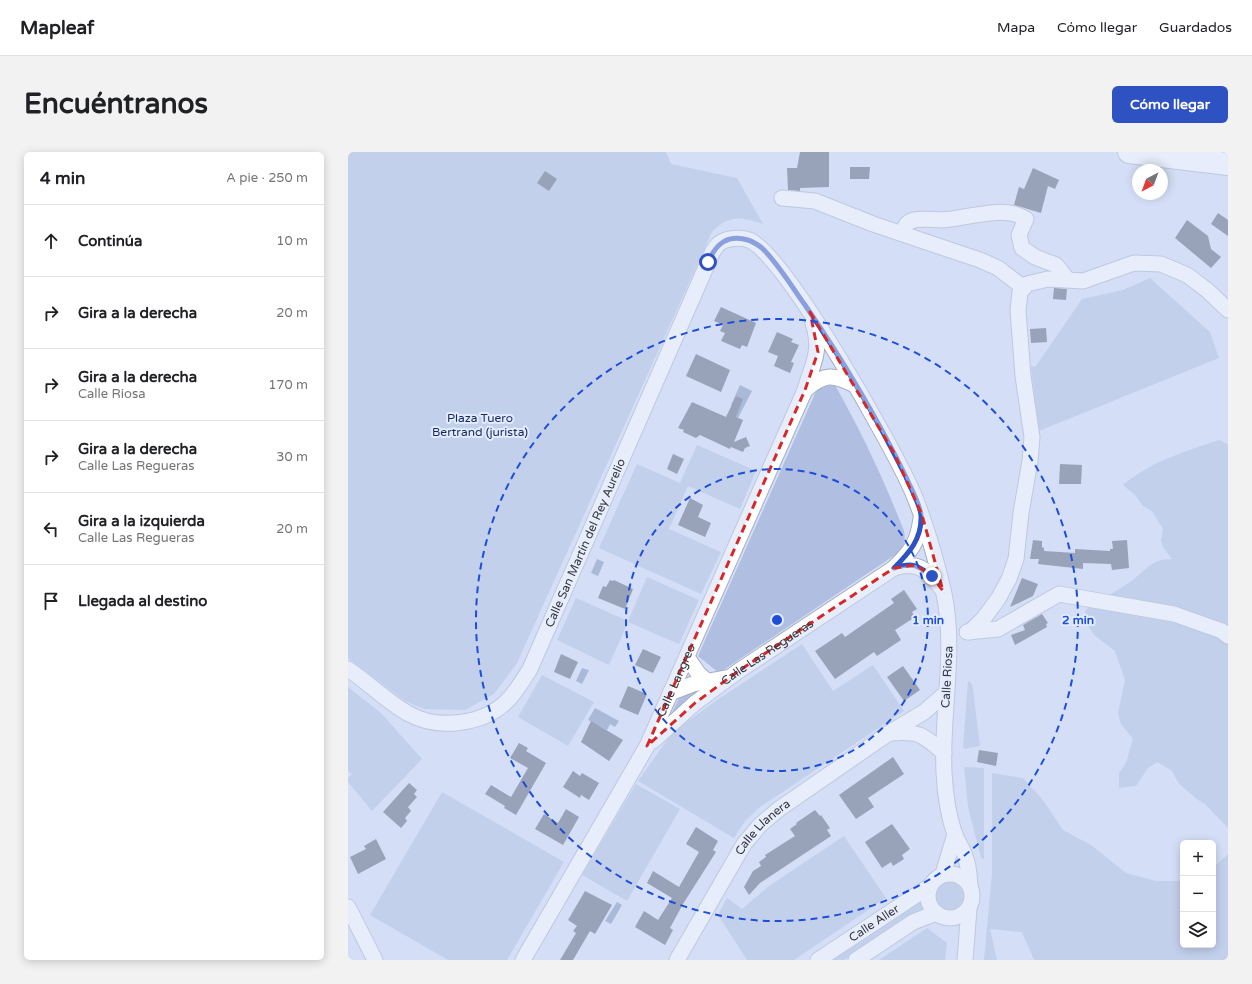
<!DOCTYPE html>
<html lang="es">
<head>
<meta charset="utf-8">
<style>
	:root { --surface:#fff; --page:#f2f2f2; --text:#202124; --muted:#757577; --line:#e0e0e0; --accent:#2f52c2 }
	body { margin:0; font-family:"Varela Round",sans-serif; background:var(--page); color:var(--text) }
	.controls { position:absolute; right:12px; bottom:12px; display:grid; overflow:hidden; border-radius:6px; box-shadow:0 2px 10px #0003 }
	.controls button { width:36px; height:36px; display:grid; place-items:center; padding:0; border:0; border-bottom:1px solid var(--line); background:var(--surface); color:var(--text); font:20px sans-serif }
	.compass { position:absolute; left:784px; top:12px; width:36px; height:36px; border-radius:50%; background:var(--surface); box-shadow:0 2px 10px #0003; rotate:221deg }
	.stop { position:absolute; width:12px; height:12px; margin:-9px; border:3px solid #2f52c2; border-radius:50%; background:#fff }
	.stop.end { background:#2f52c2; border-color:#fff; box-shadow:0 1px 4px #0008 }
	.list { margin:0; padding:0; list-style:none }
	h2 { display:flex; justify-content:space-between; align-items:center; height:52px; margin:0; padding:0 16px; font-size:17px }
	h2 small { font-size:13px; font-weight:400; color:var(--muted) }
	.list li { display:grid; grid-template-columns:26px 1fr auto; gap:12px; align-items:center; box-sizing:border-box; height:72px; padding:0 16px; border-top:1px solid var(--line) }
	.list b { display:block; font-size:15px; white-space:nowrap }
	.list p { margin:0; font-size:13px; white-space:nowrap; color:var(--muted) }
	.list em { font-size:13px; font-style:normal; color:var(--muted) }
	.icon { flex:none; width:22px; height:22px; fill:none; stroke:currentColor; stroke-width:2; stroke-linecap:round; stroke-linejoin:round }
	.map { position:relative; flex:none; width:880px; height:808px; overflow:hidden; border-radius:6px }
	header { display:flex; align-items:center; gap:24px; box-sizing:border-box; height:56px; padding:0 20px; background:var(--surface); border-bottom:1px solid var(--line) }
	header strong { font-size:19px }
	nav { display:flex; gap:22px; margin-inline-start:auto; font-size:14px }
	.intro { display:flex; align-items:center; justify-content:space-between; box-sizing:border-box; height:96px; padding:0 24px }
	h1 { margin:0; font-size:28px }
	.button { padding:10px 18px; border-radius:6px; background:var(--accent); color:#fff; font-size:14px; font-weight:700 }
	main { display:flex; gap:24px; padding:0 24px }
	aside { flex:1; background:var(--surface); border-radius:6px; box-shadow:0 2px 10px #0003 }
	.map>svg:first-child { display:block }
	.green { fill:#afbee1 }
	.water { fill:#7a8db7 }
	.building { fill:#51596d }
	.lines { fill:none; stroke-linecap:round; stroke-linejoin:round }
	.minor-casing { stroke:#a4aec4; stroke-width:17 }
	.motorway-casing { stroke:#a4aec4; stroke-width:24 }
	.minor { stroke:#fff; stroke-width:15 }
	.motorway { stroke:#fff; stroke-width:22 }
	.route { stroke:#2f52c2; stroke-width:5 }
	.marked { fill:none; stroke:#d62828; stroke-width:3; stroke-dasharray:8 5; stroke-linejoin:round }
	.ring { fill:none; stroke:#1d4ed8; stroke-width:2; stroke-dasharray:7 5 }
	.labels { text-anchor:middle; stroke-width:4; stroke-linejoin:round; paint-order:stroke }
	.park-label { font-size:12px; fill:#16285c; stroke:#e3ecff }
	.street-label { font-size:12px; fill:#333740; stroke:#e3ecff }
	.centre { fill:#1d4ed8; stroke:#e3ecff; stroke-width:2 }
	.ring-label { font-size:12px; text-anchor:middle; font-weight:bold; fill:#1d4ed8; stroke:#e3ecff; stroke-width:4; stroke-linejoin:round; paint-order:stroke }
</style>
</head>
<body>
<header>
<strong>Mapleaf</strong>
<nav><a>Mapa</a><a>Cómo llegar</a><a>Guardados</a></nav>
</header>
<div class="intro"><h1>Encuéntranos</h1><a class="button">Cómo llegar</a></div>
<main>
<aside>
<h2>4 min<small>A pie · 250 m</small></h2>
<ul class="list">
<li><svg class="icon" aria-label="ahead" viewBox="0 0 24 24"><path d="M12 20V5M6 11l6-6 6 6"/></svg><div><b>Continúa</b></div><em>10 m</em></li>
<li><svg class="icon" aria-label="right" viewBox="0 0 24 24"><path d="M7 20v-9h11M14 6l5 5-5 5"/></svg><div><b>Gira a la derecha</b></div><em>20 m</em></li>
<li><svg class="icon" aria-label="right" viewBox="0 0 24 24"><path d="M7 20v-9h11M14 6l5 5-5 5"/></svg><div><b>Gira a la derecha</b><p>Calle Riosa</p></div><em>170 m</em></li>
<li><svg class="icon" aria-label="right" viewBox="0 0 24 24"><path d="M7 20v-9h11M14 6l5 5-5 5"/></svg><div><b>Gira a la derecha</b><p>Calle Las Regueras</p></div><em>30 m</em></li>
<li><svg class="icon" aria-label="left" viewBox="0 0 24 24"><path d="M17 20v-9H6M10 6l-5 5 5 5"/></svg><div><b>Gira a la izquierda</b><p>Calle Las Regueras</p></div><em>20 m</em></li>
<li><svg class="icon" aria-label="arrive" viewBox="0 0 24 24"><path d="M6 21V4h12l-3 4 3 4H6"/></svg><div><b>Llegada al destino</b></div></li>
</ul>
</aside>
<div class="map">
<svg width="880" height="808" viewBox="0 0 880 808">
	<rect width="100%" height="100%" fill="#d4def6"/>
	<!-- green -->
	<path class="green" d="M 0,0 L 318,0 L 323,12 L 389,26 L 415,72 C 393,65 381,62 364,80 L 169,511 L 146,542 L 117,558 L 76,557 L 57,549 L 0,506 Z
		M 802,126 L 862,180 L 871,206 L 691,279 L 683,215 L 688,214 L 734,147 L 775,138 Z
		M 487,233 C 514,281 536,328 556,379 C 558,388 556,394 550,401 L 371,521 L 350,504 L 470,235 Z
		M 871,288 L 880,292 L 880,676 L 857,652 L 850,648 L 831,632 L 824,619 L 809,610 L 800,616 L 788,634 L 771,636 L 771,621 L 778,611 L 785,587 L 773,572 L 770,561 L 777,528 L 767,499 L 746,483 L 738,471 L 737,459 L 741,455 C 755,446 769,439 782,430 C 798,419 802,407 824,407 L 815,395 L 813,388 L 815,377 L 804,359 L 795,354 L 788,344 L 775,333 C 802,310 838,299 871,288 Z
		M 349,293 L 408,319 L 392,357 L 340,334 L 321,377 L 373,400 L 353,442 L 251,396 L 289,312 L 332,331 Z
		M 299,425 L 351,448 L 331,492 L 280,470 L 261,513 L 209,488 L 228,446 L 280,469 Z
		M 454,492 L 485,539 L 525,513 L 556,559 L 412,655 L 397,669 L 386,686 L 290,629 L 324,581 L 366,550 Z
		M 194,523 L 246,550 L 220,594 L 170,565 Z
		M 620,529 L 624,532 L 625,537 L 632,594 L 617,597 L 615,595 Z
		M 0,535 L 33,561 L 74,607 L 24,659 L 0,630 L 0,626 L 4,622 L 0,619 Z
		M 356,535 L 322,565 L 332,544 Z
		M 616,615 L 636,616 L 636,707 L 633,706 L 620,655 Z
		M 644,621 L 675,626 L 695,648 L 715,678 L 743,693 L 778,721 L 808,729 L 835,729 L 835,793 L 865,793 L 865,716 L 880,702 L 880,808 L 686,808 L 674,780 L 642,777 L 649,808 L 636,808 L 644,721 Z
		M 288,632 L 332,657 L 279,749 L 234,723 Z
		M 94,640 L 216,710 L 159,808 L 100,808 L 22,763 Z
		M 496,684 L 538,746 L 446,808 L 399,808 L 370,763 L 379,746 L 394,757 L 421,734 Z
		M587 745a15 15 0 1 1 30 0a15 15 0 1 1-30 0Z
		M 573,747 L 577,758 L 567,760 L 496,808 L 481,808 Z
		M 579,776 L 599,791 L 597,808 L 531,808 Z"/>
	<!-- water -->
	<path class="water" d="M 392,233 L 404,239 L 390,266 L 388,265 L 391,256 L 383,253 Z
		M 249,407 L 256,410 L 250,424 L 243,421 Z
		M 234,516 L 241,518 L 234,532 L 228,529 Z
		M 247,556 L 271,569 L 267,575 L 262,572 L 259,578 L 240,568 Z
		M 269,750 L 274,753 L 263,772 L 257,769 Z"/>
	<!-- building -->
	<path class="building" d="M 452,0 L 481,0 L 481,35 L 452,36 L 452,39 L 440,38 L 439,16 L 449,16 Z
		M 502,15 L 522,15 L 521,27 L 502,27 Z
		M 685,16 L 711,28 L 707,37 L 700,34 L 693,61 L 666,53 L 671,35 L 676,37 Z
		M 197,19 L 209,27 L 201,39 L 189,31 Z
		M 870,61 L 880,68 L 880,84 L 863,72 Z
		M 839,68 L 860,84 L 863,97 L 873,105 L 863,116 L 827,86 Z
		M 706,136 L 719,137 L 718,148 L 705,147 Z
		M 373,155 L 408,171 L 399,195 L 394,193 L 392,197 L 373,189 L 377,181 L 372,179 L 375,173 L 366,169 Z
		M 698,176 L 699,190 L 683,191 L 682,177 Z
		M 429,180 L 445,187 L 443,190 L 451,193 L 443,210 L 446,211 L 442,221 L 426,214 L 430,204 L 420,200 Z
		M 348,202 L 382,218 L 373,240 L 338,224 Z
		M 388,244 L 395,247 L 388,265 L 395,268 L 386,290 L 398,285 L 402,294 L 397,296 L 395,300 L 383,295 L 382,297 L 352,283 L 348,286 L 335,280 L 336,278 L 330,276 L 344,250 L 378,265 Z
		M 325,302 L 336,307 L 329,322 L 319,317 Z
		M 712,312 L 734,313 L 733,332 L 711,332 Z
		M 342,346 L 355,353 L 350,365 L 363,371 L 357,385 L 330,373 Z
		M 685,388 L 694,389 L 694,395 L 696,396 L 696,399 L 727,401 L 727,397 L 762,399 L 762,397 L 765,397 L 764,389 L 779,388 L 781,416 L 764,418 L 763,412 L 735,411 L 735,417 L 690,412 L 691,407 L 682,407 Z
		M 674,426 L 690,432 L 685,444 L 662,455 Z
		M 262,428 L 265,429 L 266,428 L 285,437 L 277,457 L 250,446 L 255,434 L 258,435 Z
		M 556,438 L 569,457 L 564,460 L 567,465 L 547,478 L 553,488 L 529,504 L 526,500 L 487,527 L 467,499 L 494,481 L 497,485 L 546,451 L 543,447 Z
		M 694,462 L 700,471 L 698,472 L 699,475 L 667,493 L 663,483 L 677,478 L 675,473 Z
		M 295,497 L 313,505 L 305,521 L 287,513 Z
		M 213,502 L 230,510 L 222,527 L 206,520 Z
		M 555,514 L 572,538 L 556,549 L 539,525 Z
		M 280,534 L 299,542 L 290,563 L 271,555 Z
		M 243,569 L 275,588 L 261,609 L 233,590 Z
		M 171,591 L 180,596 L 178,599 L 198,611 L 168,663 L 156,656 L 157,654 L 137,642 L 143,633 L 163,645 L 180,616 L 162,606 Z
		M 631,598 L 650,601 L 648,614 L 629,610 Z
		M 545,605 L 556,622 L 520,646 L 526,655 L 508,667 L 491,643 Z
		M 225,619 L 232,624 L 234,621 L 251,631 L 241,648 L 233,643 L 232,646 L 215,635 Z
		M 61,631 L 69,638 L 66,642 L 69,645 L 60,655 L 63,659 L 57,666 L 59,669 L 53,676 L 35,660 Z
		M 218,657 L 231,665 L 215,693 L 187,677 L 196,662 L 210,671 Z
		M 467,658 L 472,664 L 473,663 L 482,676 L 479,678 L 483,684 L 412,731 L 401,743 L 396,735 L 405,719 L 413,714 L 411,710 L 418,705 L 417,703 L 447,684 L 442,677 L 449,672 L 448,671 Z
		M 544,672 L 562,697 L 554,703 L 556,707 L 545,714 L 543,710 L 534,716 L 517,690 Z
		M 348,675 L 370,689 L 365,698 L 368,700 L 335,752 L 322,776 L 325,778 L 317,793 L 287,775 L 296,759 L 310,768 L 324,746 L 299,731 L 305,719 L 331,735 L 351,700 L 338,692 Z
		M 28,687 L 38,707 L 10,722 L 2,705 L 18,697 L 16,694 Z
		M 237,739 L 264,753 L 247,782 L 242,779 L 225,808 L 212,808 L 228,781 L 225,779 L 229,774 L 220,768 Z"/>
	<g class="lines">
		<defs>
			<g id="minor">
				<path d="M 434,46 L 467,49 L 525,72 L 632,108 L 650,116 L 676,136"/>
				<path d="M 556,82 C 556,75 558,70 566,68 C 574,66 585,68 594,68 C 619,67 655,52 678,67 L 671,83 L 674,96 L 687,105 L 708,113 L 719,127"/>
				<path d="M 457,238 C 477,221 484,222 507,233"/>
				<path d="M 546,416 C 570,409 579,417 593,436"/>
				<path d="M 619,480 L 650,477 L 711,442 L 826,462 L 874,479 L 880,484"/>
				<path d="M 622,480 L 636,466 L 650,447 L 661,427 L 668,407 L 673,361 L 682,309 L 684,285 L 675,224 L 670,158 L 672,140 L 679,132 L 700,127 L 735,129 L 786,111 L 813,112 L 839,123 L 859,138 L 880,158"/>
				<path d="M 339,505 L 350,521 L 360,530"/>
				<path id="s1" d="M 0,517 C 21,531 39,550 61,562 C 90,578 135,573 159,549 C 168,540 175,528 182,517 L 365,99 C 367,97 369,92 372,91 C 378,86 393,85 401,88 C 437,102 547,298 565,341 C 578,372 587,404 595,437 C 609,497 593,560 596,620 C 597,641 600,663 607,683 C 610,691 616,698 618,707 C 621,715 621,724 622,733"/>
				<path d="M 322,541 L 345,532 L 377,526"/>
				<path d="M 544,581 C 572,579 575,583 596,601"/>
				<path id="s2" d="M 305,589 L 347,551 L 389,520 L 546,416 C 563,399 570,391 573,366"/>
				<circle cx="602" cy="744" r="22"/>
				<path d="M 595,722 L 607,682"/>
				<path d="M 0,755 L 27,808"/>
				<path id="s3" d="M 175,808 L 299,594 L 457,238 C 465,210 474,200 465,171"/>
				<path id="s4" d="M 329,808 L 396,692 L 412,673 L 431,657 L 541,581 L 576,560 L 598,541"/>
				<path id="s5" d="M 470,808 L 582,734"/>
				<path d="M 508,808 L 565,770 L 588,761"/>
				<path d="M 617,808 L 621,757"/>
			</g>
			<path id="motorway" d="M 781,0 L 880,12"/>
		</defs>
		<!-- minor casing -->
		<use href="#minor" class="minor-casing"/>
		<!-- motorway casing -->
		<use href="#motorway" class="motorway-casing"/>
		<!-- minor -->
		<use href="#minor" class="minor"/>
		<!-- motorway -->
		<use href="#motorway" class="motorway"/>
	</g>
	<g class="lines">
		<!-- route -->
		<path class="route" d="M 360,110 C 368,92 379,82 400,88 C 404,89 412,94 415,97 C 431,113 444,135 457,153 C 494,207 529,266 558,325 C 562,335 573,354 573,364 C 574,387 561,401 546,416 C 565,410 569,413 584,424"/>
	</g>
	<!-- marked area -->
	<path d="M0 0H880V808H0ZM 462,160 L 546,301 L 574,363 L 595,439 L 584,424 L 568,413 L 546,416 L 389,520 L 347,551 L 299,594 L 457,238 L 470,200 Z" fill="#d4def6" fill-opacity=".55" fill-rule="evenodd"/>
	<path class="marked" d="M 462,160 L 546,301 L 574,363 L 595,439 L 584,424 L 568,413 L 546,416 L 389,520 L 347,551 L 299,594 L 457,238 L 470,200 Z"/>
	<!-- distance rings -->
	<g class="ring">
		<circle cx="429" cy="468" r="151"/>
		<circle cx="429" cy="468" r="301"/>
	</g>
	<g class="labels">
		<!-- park labels -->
		<g class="park-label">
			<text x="132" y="270">Plaza Tuero<tspan x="132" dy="14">Bertrand (jurista)</tspan></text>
		</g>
		<!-- street labels -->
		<g class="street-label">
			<text dy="4" stroke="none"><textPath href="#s1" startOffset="358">Calle San Martín del Rey Aurelio</textPath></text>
			<text dy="4" stroke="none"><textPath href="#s2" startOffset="145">Calle Las Regueras</textPath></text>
			<text transform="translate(599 525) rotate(-87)" y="4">Calle Riosa</text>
			<text dy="4" stroke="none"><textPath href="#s3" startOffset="319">Calle Langreo</textPath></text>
			<text dy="4" stroke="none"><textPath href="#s4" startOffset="159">Calle Llanera</textPath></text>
			<text dy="4" stroke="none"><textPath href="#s5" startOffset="67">Calle Aller</textPath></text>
		</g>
	</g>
	<circle cx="429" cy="468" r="6" class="centre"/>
	<g class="ring-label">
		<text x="580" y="472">1 min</text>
		<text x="730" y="472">2 min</text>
	</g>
</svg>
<div class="controls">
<button>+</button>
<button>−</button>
<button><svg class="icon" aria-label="layers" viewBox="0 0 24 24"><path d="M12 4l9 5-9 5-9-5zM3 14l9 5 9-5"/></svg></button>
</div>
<svg class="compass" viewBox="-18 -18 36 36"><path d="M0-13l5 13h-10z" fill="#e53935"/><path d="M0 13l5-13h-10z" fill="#757577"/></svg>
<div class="stop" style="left:360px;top:110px"></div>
<div class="stop end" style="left:584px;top:424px"></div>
</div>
</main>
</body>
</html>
